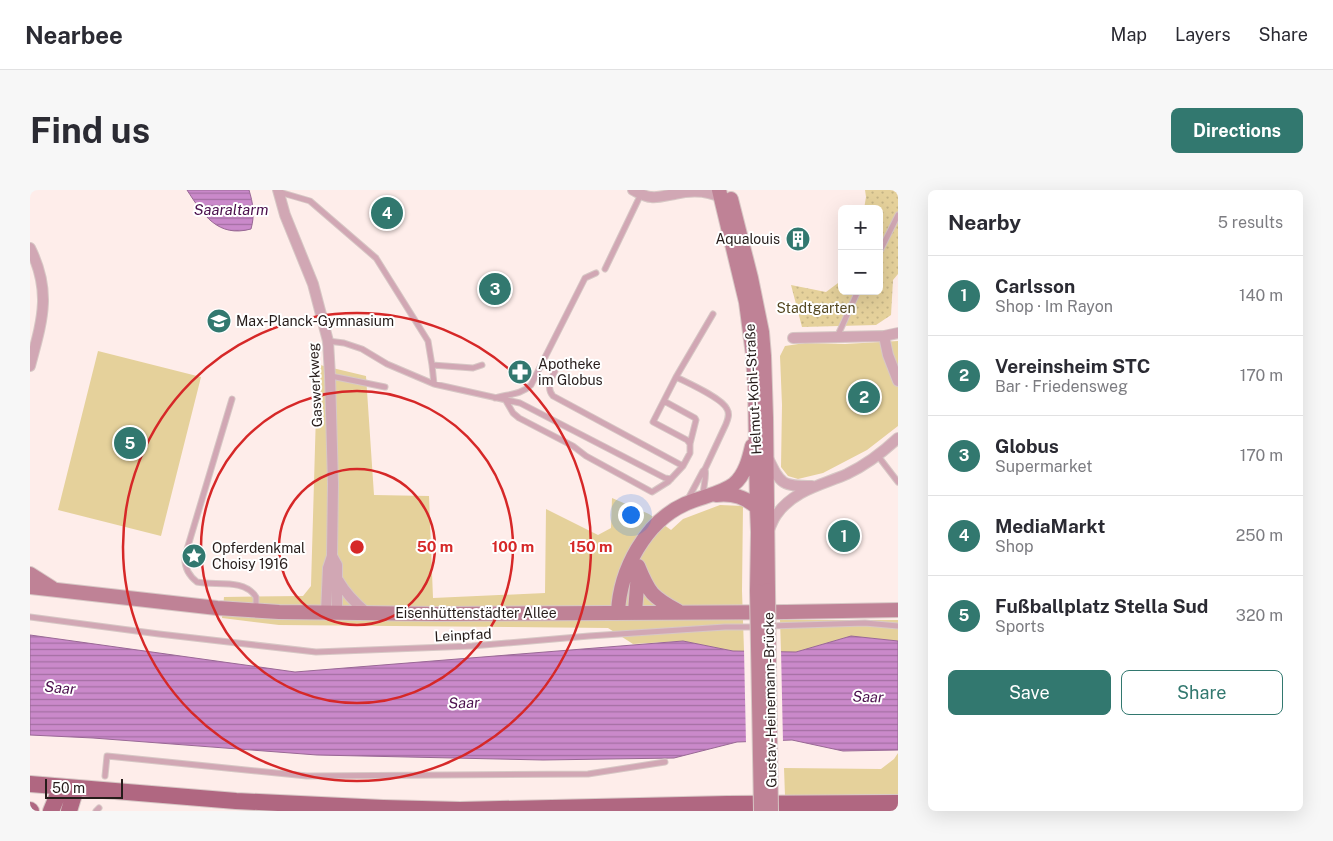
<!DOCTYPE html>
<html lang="en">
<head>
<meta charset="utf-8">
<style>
	:root { --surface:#fff; --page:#f7f7f7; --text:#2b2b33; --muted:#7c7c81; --line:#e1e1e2; --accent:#32786f }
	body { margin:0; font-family:"Public Sans",sans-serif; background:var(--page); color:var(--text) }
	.controls { position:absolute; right:15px; top:15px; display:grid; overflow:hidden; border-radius:8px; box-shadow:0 5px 20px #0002 }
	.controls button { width:45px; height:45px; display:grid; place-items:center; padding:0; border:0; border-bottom:1px solid var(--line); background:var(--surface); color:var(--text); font:25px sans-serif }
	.scale { position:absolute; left:15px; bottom:12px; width:78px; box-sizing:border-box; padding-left:5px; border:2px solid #261c1a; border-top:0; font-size:14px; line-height:18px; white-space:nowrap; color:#261c1a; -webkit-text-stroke:4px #fff; paint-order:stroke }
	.you { position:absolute; left:600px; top:324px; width:18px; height:18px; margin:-12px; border:4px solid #fff; border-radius:50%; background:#1a73e8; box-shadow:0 0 0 8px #1a73e833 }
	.badge { display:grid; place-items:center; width:32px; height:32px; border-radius:50%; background:var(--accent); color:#fff; font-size:16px; font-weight:700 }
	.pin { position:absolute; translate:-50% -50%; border:2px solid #fff; box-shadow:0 1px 5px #0006 }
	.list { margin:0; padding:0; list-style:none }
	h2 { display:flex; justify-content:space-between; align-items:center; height:65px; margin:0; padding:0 20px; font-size:21px }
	h2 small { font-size:16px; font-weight:400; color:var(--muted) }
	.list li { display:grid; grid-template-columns:32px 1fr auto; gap:15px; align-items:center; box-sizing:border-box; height:80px; padding:0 20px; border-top:1px solid var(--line) }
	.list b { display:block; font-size:19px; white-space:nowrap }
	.list p { margin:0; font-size:16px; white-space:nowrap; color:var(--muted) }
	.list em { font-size:16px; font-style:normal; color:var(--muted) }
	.actions { display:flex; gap:10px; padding:15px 20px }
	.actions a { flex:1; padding:11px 0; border:1px solid var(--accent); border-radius:8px; text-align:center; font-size:18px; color:var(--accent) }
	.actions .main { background:var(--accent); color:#fff }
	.map { position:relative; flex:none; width:868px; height:621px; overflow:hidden; border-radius:8px }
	header { display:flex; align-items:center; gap:30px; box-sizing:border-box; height:70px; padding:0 25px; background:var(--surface); border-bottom:1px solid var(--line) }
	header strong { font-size:24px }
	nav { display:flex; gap:28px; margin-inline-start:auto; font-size:18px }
	.intro { display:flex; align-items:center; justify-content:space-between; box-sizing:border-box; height:120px; padding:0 30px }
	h1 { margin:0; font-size:35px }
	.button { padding:12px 22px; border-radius:8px; background:var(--accent); color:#fff; font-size:18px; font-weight:700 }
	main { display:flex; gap:30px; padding:0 30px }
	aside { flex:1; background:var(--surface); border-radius:8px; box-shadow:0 5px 20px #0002 }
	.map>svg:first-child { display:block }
	.grass { fill:#e5d19b }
	.park { fill:url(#park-dots) }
	.water { fill:url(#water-rules); stroke:#996895 }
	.pier { fill:#feedea }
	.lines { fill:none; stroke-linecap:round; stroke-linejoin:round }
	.lane-casing { stroke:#d7c7c5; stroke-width:7 }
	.street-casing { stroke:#d7c7c5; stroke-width:12 }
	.secondary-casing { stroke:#d7c7c5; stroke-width:16 }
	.primary-casing { stroke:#d7c7c5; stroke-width:18 }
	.lane { stroke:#d1a7b4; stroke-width:5 }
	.street { stroke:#d1a7b4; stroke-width:10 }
	.secondary { stroke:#bf8296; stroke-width:14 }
	.primary { stroke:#b06781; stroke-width:16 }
	.secondary-bridge-casing { stroke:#d7c7c5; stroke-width:16; stroke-linecap:butt }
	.secondary-bridge { stroke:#bf8296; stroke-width:14 }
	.ring { fill:none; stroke:#d62828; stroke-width:2.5 }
	.labels { text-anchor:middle; stroke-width:4; stroke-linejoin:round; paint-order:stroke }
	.poi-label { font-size:14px; fill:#261c1a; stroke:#fff; text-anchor:start }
	.park-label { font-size:14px; fill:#554821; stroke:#fff }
	.street-label { font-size:14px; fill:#261c1a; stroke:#fff }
	.water-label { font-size:15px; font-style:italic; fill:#4b104d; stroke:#fff }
	.centre { fill:#d62828; stroke:#fff; stroke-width:2.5 }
	.ring-label { font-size:15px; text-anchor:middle; font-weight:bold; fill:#d62828; stroke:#fff; stroke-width:4; stroke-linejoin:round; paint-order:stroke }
</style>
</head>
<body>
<header>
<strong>Nearbee</strong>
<nav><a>Map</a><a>Layers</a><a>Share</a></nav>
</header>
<div class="intro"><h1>Find us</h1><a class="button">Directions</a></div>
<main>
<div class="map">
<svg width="868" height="621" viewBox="0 0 868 621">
	<defs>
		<pattern id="park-dots" width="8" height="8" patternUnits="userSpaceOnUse" patternTransform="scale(1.25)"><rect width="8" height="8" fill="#e5d19b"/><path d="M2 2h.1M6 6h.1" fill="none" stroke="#c4b385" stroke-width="1.8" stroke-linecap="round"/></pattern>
		<pattern id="water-rules" width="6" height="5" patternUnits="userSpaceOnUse" patternTransform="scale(1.25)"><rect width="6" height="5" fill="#ca89ca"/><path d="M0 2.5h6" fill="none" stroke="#a46fa3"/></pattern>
	</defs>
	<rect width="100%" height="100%" fill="#feedea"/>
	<!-- grass -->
	<path class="grass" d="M 868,151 L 868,236 L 837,260 L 793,283 L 768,289 L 758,286 L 751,277 L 752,215 L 750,166 L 755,156 L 775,153 L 815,154 Z
		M 68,161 L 171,187 L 131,346 L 28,320 Z
		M 290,175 L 336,186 L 344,305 L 399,306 L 403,408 L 515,403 L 516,319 L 568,345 L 581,338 L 582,308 L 619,324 L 641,340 L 653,329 L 690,315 L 713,316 L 712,401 L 714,461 L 703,461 L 653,451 L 603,454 L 578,438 L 249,435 L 192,428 L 194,407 L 273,406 L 281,396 L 286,223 L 285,184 Z
		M 750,430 L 868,430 L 868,451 L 821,446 L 766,462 L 751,462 Z
		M 868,563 L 868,604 L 755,606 L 754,578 L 851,579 L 864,569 Z"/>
	<!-- park -->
	<path class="park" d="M 835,0 L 868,0 L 868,84 L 863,90 L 861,125 L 846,135 L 772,137 L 761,95 L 796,102 L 812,90 L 812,101 L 849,101 L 849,19 L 834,19 L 836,7 Z"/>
	<!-- water -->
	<path class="water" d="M 157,0 L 219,0 C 223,13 225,25 221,39 C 188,48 173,25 157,0 Z
		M 0,445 L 265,482 L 653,451 L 703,461 L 766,462 L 821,446 L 868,451 L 868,560 L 813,561 L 762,550 L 707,552 L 644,568 L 513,570 L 287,565 L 63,548 L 0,545 Z"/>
	<!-- pier -->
	<path class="pier" d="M 714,459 L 751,460 L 753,553 L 716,554 Z"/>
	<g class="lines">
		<defs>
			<path id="lane" d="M 249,2 L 280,11 L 346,68 L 398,151 L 402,175 L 404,194
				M 849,63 L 868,25
				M 575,79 L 611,4
				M 807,147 L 828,101
				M 298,151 L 314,153 L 332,159 L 357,174 L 404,194 L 490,213 L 635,288 L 641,289
				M 402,175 L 443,178 L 452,175
				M 525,181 C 521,190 516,198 523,206 L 653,276
				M 301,186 L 355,197
				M 646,187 C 658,193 692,208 697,219 C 700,224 698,229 696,234 L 675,279 L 673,281 L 658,309
				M 465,208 C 478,204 491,205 501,195 L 555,88 L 566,83
				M 202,209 L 155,366 C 154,377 158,385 167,392 C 185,396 214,388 226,407 L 226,420
				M 476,211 L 483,223 L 489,228 L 543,256 L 556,266 L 622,302 L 638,292 L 653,276 L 660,263 L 660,254 L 666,230 L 665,228 L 634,211
				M 660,254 L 657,250 L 623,232 L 646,187 L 683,124
				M 848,266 L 868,292
				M 673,306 C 673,297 677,287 675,279
				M 0,427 L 129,444 L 286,462 L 442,456 L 559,446 L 695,437 L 727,437
				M 740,436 L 835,433 L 868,436
				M 75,586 L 77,566 L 277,586 L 558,584 L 635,572
				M 66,621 L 69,618"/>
			<path id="street" d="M 248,0 L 255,25 L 283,94 L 298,151 L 300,186 L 303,294 L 302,366 L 298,378 L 296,423
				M 603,0 C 609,3 615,7 621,7 C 630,8 637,5 645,4 C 661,0 677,0 692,8
				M 0,58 C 22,102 12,131 0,176
				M 854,146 L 858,165 L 868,191
				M 763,148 L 854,146 L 868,143
				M 738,268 C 751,295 752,296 782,296
				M 738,342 C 741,336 743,329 747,324 C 764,300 792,295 817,284 C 836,275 852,263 868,248
				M 302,366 L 307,375 L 307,423
				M 308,390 C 316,404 325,413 337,423"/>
			<path id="secondary" d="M 689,0 L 716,112 L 723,165 L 725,197 L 727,318 L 728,342 L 727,401
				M 701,9 L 721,88 L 732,142 L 734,166 L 736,228 L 738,400
				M 686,305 C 702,303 716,307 727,318
				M 608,376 C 619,403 622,407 648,421
				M 0,384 L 22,398
				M 0,397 L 187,418 L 249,422 L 408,424 L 756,422 L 868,420
				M 588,422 C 590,380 615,332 655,314 C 670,307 691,304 704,294 C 715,285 719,269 722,256
				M 605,422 L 608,383"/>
			<path id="primary" d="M 0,594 L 206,611 L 353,618 L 430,620 L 697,614 L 868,613
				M 0,620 L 1,621
				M 21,621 L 31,597
				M 39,621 L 46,598"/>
		</defs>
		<!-- lane casing -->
		<use href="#lane" class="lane-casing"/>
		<!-- street casing -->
		<use href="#street" class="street-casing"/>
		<!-- secondary casing -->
		<use href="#secondary" class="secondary-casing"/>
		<!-- primary casing -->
		<use href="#primary" class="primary-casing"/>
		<!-- lane -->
		<use href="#lane" class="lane"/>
		<!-- street -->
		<use href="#street" class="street"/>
		<!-- secondary -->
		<use href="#secondary" class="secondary"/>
		<!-- primary -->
		<use href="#primary" class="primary"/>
		<defs>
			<path id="secondary-bridge" d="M 738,400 L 741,621
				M 727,401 L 731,621"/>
		</defs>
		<!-- secondary-bridge casing -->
		<use href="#secondary-bridge" class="secondary-bridge-casing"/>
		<!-- secondary-bridge -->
		<use href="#secondary-bridge" class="secondary-bridge"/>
	</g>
	<!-- distance rings -->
	<g class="ring">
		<circle cx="327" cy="357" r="78"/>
		<circle cx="327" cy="357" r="156"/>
		<circle cx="327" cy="357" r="234"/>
	</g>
	<!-- icons -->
	<defs>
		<symbol id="building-disc" viewBox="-11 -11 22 22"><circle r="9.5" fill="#32786f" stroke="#fff"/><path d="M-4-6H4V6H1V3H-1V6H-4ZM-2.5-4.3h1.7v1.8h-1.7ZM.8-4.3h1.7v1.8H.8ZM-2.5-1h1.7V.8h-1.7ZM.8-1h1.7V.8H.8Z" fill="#fff"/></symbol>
		<symbol id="school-disc" viewBox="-11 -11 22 22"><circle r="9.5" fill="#32786f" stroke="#fff"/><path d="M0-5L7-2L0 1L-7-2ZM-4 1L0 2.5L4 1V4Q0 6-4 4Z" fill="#fff"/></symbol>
		<symbol id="pharmacy-disc" viewBox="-11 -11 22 22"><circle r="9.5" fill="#32786f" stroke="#fff"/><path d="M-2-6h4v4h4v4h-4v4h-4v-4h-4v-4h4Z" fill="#fff"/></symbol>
		<symbol id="sight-disc" viewBox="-11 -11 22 22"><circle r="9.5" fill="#32786f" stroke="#fff"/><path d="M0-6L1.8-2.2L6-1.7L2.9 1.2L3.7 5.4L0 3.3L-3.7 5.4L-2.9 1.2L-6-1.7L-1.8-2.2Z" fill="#fff"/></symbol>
	</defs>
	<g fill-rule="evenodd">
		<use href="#building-disc" x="754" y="35" width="28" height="28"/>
		<use href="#school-disc" x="175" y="117" width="28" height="28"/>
		<use href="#pharmacy-disc" x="476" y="168" width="28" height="28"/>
		<use href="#sight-disc" x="150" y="352" width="28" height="28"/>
	</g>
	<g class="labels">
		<!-- poi labels -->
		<g class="poi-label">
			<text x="750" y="54" text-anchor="end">Aqualouis</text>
			<text x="206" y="136">Max-Planck-Gymnasium</text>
			<text x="508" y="179">Apotheke<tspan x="508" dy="16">im Globus</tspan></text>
			<text x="182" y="363">Opferdenkmal<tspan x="182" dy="16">Choisy 1916</tspan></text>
		</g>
		<!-- park labels -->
		<g class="park-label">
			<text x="786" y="123">Stadtgarten</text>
		</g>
		<!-- street labels -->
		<g class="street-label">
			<text transform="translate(285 195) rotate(-93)" y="5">Gaswerkweg</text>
			<text transform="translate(723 199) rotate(-93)" y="5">Helmut-Kohl-Straße</text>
			<text x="446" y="428">Eisenhüttenstädter Allee</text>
			<text transform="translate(433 445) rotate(-3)" y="5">Leinpfad</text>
			<text transform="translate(740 510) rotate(-91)" y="5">Gustav-Heinemann-Brücke</text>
		</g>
		<!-- water labels -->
		<g class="water-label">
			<text x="201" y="25">Saaraltarm</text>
			<text transform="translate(30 498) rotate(5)" y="5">Saar</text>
			<text transform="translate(838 507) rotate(2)" y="5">Saar</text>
			<text transform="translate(434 513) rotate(-2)" y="5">Saar</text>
		</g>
	</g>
	<circle cx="327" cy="357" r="8" class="centre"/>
	<g class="ring-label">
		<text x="405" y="362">50 m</text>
		<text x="483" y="362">100 m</text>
		<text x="561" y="362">150 m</text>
	</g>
</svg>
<div class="controls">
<button>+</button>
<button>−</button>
</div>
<div class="scale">50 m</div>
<div class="you"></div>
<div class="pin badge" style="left:814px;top:346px">1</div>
<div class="pin badge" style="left:834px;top:207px">2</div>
<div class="pin badge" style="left:465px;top:99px">3</div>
<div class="pin badge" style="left:357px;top:23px">4</div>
<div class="pin badge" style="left:100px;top:253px">5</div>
</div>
<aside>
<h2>Nearby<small>5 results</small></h2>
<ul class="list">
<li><span class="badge">1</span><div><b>Carlsson</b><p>Shop · Im Rayon</p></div><em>140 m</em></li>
<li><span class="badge">2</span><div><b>Vereinsheim STC</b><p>Bar · Friedensweg</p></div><em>170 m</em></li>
<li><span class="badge">3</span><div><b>Globus</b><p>Supermarket</p></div><em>170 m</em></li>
<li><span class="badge">4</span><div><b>MediaMarkt</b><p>Shop</p></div><em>250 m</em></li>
<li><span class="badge">5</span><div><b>Fußballplatz Stella Sud</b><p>Sports</p></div><em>320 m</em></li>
</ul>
<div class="actions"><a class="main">Save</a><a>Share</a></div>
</aside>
</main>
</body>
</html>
